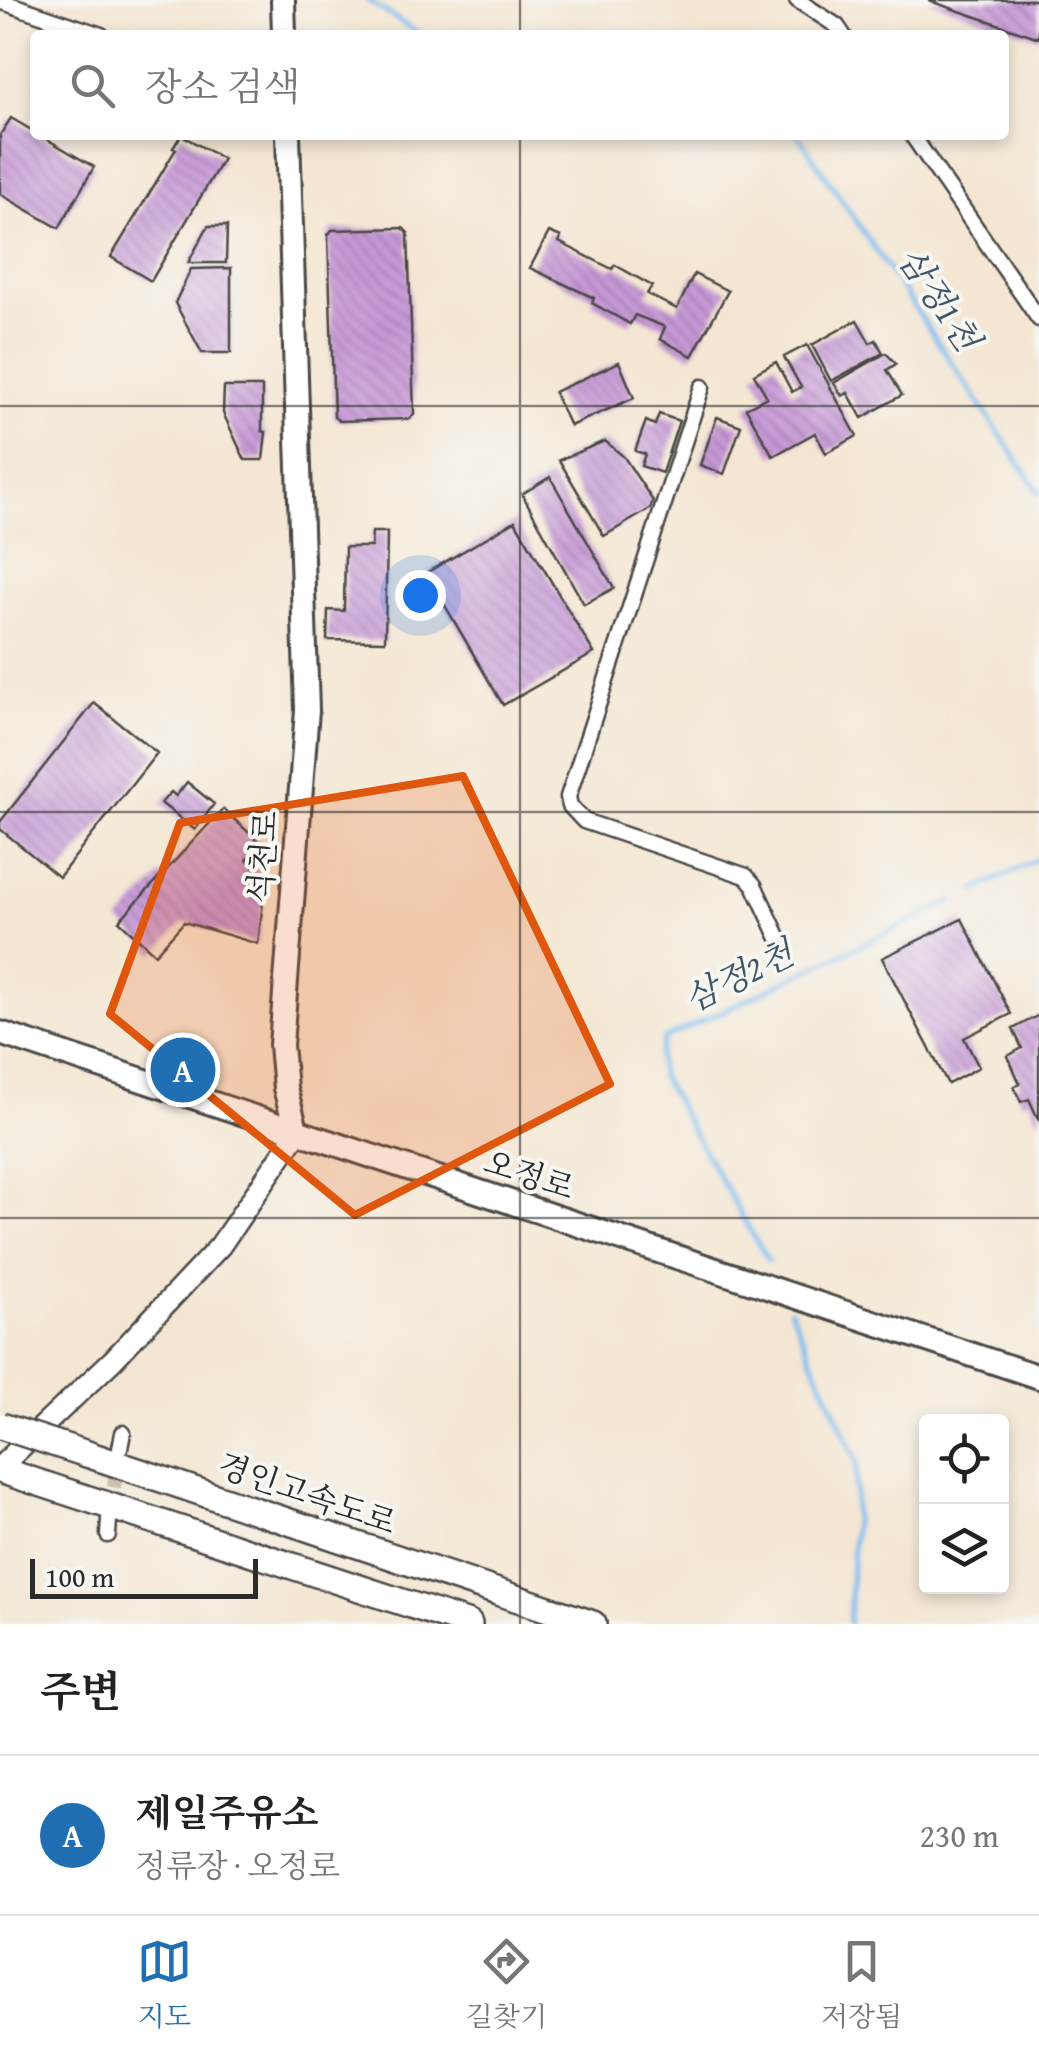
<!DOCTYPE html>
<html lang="ko">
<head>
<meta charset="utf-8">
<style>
	:root { --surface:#fff; --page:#f2f2f2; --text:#222; --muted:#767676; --line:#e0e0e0; --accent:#1f6fb2 }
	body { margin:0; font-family:"Gentium Book Plus","Noto Serif KR",serif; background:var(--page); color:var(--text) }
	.controls { position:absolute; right:30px; bottom:30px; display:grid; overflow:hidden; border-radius:10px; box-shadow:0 5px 15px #0003 }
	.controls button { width:90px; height:90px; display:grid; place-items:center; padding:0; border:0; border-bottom:2px solid var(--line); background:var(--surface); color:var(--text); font:50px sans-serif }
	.scale { position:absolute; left:30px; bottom:25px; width:228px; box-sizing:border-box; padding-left:10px; border:5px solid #2b2b2b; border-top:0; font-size:28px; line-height:35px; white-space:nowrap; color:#2b2b2b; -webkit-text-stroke:8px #f6f6f2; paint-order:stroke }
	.you { position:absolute; left:420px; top:595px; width:35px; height:35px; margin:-25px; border:8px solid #fff; border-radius:50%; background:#1a73e8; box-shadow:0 0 0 15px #1a73e833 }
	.badge { display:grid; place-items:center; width:65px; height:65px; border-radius:50%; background:var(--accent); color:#fff; font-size:32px; font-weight:700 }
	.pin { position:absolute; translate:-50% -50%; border:5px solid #fff; box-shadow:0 2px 10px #0006 }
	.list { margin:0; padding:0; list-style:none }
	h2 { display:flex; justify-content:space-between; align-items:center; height:130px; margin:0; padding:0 40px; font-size:42px }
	h2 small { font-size:32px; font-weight:400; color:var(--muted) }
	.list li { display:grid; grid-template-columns:65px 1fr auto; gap:30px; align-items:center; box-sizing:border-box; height:160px; padding:0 40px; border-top:2px solid var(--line) }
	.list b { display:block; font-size:38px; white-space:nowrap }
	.list p { margin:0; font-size:32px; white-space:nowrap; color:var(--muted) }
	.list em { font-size:32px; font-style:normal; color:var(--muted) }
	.icon { flex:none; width:55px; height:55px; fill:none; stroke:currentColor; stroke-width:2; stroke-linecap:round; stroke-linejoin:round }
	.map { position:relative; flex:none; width:1039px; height:1624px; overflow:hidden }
	.search { position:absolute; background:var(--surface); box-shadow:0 5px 15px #0003; left:30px; right:30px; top:30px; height:110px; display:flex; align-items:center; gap:25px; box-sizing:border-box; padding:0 35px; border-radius:10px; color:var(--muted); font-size:38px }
	.sheet { height:290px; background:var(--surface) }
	nav { display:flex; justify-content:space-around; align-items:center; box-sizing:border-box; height:140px; border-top:2px solid var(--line); background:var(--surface); font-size:28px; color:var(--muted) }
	nav a { display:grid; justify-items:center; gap:5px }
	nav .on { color:var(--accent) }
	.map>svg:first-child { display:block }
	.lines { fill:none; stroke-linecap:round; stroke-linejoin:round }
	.stream { stroke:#79bbee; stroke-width:5 }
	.building { fill:url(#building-back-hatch) }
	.street-tunnel { stroke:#ccc1b1; stroke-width:14; stroke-dasharray:14 7; stroke-linecap:butt }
	.street-casing { stroke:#494744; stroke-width:19 }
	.secondary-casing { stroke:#494744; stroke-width:25 }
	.primary-casing { stroke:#494744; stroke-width:28 }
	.highway-casing { stroke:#494744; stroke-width:30 }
	.street { stroke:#fff; stroke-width:14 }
	.secondary { stroke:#fff; stroke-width:20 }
	.primary { stroke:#fff; stroke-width:22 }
	.highway { stroke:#fff; stroke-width:25 }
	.highway-bridge-casing { stroke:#494744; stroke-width:30; stroke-linecap:butt }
	.highway-bridge { stroke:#fff; stroke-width:25 }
	.marked { fill:#df570e; fill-opacity:0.2; stroke:#df570e; stroke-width:8; stroke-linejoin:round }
	.grid { fill:none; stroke:#2b2b2b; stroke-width:2.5; stroke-opacity:0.55 }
	.labels { text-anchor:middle; stroke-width:8; stroke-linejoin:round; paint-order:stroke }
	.street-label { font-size:32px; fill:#2b2b2b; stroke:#f6f6f2 }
	.water-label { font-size:35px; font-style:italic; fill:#425666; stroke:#f6f6f2 }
</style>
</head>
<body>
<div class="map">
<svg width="1039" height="1624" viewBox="0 0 1039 1624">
	<defs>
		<pattern id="building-back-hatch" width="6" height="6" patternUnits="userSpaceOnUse" patternTransform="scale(2.5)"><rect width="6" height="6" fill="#c799d7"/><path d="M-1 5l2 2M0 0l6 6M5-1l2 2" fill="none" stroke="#a27daf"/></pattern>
	</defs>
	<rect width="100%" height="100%" fill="#f6f6f2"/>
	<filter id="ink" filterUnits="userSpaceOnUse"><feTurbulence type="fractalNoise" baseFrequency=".01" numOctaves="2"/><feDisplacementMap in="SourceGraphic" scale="20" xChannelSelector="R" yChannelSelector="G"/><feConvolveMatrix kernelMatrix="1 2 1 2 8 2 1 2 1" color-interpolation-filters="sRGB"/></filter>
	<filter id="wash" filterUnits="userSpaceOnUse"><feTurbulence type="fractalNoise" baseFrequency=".0048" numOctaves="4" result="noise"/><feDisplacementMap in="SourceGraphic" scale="40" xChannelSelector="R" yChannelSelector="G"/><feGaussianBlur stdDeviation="2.25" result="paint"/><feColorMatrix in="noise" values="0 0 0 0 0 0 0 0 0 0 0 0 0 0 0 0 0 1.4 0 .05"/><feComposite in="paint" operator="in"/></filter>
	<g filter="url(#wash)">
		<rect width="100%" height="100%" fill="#f4e6d2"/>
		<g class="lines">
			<!-- stream -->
			<path class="stream" d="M 367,0 L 421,35
				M 798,135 L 1039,492
				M 974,891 L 1039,858
				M 768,1261 L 660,1075 L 659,1056 L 664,1039 L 953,901
				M 790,1309 L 857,1461 L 849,1624"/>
		</g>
		<g id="blocks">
			<!-- building -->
			<path class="building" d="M 930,0 L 1039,0 L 1039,38 L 930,1 Z
				M 11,118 L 94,167 L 59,228 L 0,194 L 0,135 Z
				M 181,135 L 223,159 L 151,281 L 111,257 L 176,149 L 173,148 Z
				M 208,226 L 227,226 L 226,263 L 188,263 Z
				M 403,228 L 408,233 L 414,414 L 409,419 L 339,421 L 334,417 L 328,235 L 332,230 Z
				M 549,232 L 561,237 L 559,242 L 612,269 L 615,265 L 652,286 L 647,294 L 677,309 L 694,274 L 728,291 L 692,356 L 660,339 L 665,327 L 635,315 L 630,324 L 592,303 L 594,298 L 530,268 Z
				M 231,268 L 231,353 L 202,353 L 175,303 L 191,269 Z
				M 857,320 L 870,343 L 876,340 L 883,353 L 831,381 L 812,345 Z
				M 807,345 L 857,436 L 826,453 L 815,433 L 773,456 L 746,408 L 767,397 L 754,374 L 776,362 L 792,392 L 801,387 L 784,357 Z
				M 886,353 L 896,364 L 887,370 L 902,395 L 862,418 L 848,393 L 842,396 L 834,383 Z
				M 619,362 L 634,398 L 570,426 L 554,392 Z
				M 224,387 L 262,387 L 262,431 L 266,432 L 263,460 L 245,460 L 223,413 Z
				M 659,414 L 679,421 L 662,473 L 641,466 L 645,454 L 635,451 L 646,421 L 655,425 Z
				M 717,417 L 741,426 L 724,474 L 700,465 Z
				M 605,441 L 624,457 L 653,501 L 650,509 L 604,536 L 559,460 Z
				M 550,477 L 614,588 L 584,604 L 522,494 Z
				M 515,521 L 594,653 L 503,705 L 426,573 Z
				M 372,532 L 387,532 L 385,641 L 327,640 L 328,610 L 344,611 L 345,547 L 371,547 Z
				M 94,703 L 157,753 L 59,877 L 0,829 L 0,822 Z
				M 187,782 L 214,804 L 195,830 L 161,803 L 171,792 L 176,796 Z
				M 223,809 L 259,842 L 247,860 L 259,871 L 265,885 L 258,944 L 184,922 L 155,954 L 119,921 Z
				M 962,919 L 1011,1014 L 964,1038 L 979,1067 L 948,1084 L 882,958 Z
				M 1039,1015 L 1039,1121 L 1029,1099 L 1021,1102 L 1014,1087 L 1020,1084 L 1008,1056 L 1022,1048 L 1013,1029 Z"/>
		</g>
	</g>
	<g filter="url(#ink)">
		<use href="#blocks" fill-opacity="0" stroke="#494744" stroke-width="2.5"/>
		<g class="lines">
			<!-- street-tunnel -->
			<path class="street-tunnel" d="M 111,1508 L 118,1460"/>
			<defs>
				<path id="street" d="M 797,0 L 837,26 L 843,35
					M 0,1 L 101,35
					M 912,135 L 1039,319
					M 702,387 L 568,797 L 570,806 L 584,821 L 746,876 L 754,885 L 784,949
					M 120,1448 L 123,1433
					M 108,1535 L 109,1519"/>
				<path id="secondary" d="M 0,1467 L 113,1360 L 220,1246 L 297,1133"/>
				<path id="primary" d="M 283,0 L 284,35
					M 288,135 L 307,710 L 281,1045 L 285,1088 L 297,1133
					M 0,1033 L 1039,1377"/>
				<path id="highway" d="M 87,1454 L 593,1624
					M 0,1470 L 469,1624"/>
			</defs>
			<!-- street casing -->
			<use href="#street" class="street-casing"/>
			<!-- secondary casing -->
			<use href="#secondary" class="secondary-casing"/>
			<!-- primary casing -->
			<use href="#primary" class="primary-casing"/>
			<!-- highway casing -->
			<use href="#highway" class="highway-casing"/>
			<!-- street -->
			<use href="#street" class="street"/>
			<!-- secondary -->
			<use href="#secondary" class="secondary"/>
			<!-- primary -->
			<use href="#primary" class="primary"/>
			<!-- highway -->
			<use href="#highway" class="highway"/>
			<defs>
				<path id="highway-bridge" d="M 1,1426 L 87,1454"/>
			</defs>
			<!-- highway-bridge casing -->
			<use href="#highway-bridge" class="highway-bridge-casing"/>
			<!-- highway-bridge -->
			<use href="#highway-bridge" class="highway-bridge"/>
		</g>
	</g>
	<!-- marked area -->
	<path class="marked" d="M 463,776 L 610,1084 L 355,1215 L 110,1014 L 180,823 Z"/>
	<!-- grid -->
	<path class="grid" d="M 520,0 L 520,35M 520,135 L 520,1624M 0,406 L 1039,406M 0,812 L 1039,812M 0,1218 L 1039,1218"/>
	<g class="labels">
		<!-- street labels -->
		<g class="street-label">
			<text transform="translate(263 857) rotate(-86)" y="11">석천로</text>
			<text transform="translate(529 1175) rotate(18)" y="11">오정로</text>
			<text transform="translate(307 1494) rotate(19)" y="11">경인고속도로</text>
		</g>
		<!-- water labels -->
		<g class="water-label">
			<text transform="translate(939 299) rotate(56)" y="12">삼정1천</text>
			<text transform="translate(739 976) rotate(-26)" y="12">삼정2천</text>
		</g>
	</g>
</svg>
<div class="controls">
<button><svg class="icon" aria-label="locate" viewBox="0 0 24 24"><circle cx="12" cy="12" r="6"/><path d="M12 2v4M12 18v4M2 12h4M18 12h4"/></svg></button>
<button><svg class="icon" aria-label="layers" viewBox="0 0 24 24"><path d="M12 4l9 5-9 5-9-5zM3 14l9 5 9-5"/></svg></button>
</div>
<div class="scale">100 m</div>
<div class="you"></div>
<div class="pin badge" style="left:183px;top:1070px">A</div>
<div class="search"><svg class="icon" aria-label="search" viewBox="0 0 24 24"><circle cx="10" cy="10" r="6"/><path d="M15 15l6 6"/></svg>장소 검색</div>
</div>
<section class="sheet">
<h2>주변<small></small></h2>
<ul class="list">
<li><span class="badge">A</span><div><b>제일주유소</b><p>정류장 · 오정로</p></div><em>230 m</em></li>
</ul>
</section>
<nav>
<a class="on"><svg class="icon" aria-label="map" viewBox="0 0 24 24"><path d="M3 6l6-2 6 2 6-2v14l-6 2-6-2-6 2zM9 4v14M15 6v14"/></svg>지도</a>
<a><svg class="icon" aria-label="directions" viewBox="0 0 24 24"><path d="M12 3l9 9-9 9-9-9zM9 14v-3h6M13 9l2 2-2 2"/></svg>길찾기</a>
<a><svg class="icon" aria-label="saved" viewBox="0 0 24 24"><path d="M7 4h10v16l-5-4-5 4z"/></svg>저장됨</a>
</nav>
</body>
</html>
